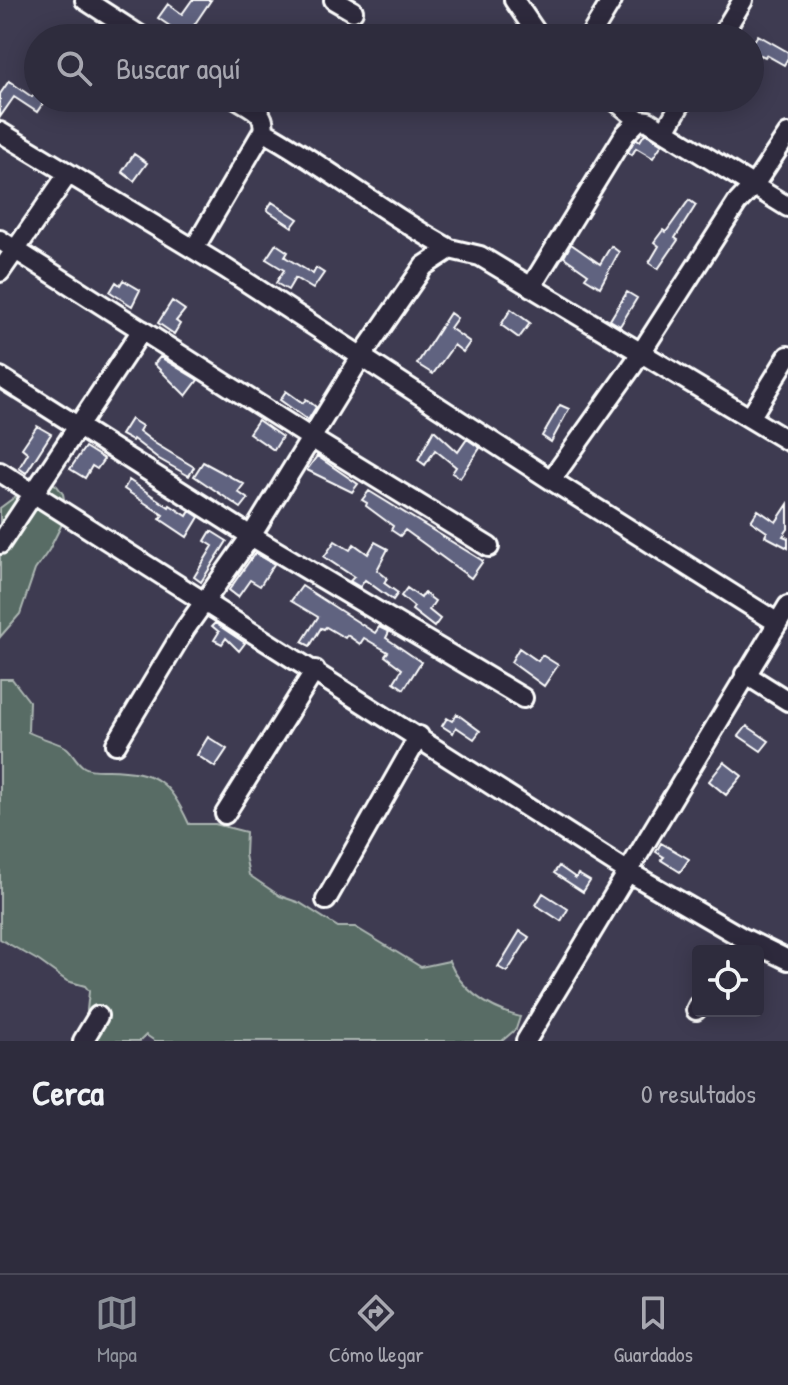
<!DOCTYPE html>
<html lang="es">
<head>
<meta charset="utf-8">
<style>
	:root { --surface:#2e2c3d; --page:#3a3848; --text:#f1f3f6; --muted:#a7a7b0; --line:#494857; --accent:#8c9099 }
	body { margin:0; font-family:"Patrick Hand",sans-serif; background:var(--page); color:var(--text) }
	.controls { position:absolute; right:24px; bottom:24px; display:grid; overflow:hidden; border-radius:8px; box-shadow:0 4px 20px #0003 }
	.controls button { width:72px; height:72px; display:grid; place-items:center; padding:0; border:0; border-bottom:2px solid var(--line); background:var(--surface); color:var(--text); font:40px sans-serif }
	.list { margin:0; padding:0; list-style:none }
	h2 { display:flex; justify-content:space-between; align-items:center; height:104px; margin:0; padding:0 32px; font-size:34px }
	h2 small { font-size:26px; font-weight:400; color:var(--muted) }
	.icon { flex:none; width:44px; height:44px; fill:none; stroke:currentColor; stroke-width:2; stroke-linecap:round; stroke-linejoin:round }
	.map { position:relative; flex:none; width:788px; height:1041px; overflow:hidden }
	.search { position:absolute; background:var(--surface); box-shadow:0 4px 20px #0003; left:24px; right:24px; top:24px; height:88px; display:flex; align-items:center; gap:20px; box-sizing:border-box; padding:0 28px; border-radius:44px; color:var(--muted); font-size:30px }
	.sheet { height:232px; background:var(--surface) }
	nav { display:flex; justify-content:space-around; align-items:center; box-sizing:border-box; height:112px; border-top:2px solid var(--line); background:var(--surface); font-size:22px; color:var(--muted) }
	nav a { display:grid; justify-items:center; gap:4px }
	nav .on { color:var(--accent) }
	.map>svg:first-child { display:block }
	.green { fill:#586c65; stroke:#acb6b2; stroke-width:2 }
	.building { fill:#606380; stroke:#fff; stroke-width:2 }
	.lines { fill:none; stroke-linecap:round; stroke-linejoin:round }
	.minor-casing { stroke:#fff; stroke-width:24 }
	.minor { stroke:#2f2a3d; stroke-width:18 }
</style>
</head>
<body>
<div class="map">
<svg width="788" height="1041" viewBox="0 0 788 1041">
	<rect width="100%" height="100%" fill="#3e3b51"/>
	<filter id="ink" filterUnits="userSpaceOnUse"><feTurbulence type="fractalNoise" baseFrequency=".0125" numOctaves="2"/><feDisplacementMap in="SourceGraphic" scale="16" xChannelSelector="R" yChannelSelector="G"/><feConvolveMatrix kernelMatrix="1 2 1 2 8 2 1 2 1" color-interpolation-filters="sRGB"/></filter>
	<g filter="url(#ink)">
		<!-- green -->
		<path class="green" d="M 43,476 L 57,486 L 63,494 L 67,514 L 49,550 L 35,570 L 20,614 L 0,637 L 0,508 Z
			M 0,679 L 12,679 L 29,701 L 28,732 C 37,737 63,744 67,748 C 73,753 77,763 84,767 C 91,771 101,770 108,770 C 157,771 169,781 189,824 L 215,824 L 246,832 L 245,855 L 249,875 L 280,896 L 300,903 L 338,927 L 355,927 L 421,967 L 449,961 C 462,992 488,1008 520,1017 L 516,1029 L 502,1041 L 155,1041 L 146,1035 L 140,1041 L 101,1041 C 80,1031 88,1009 89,991 L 85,986 L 67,981 L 39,961 L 0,939 Z"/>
		<!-- building -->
		<path class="building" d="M 192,0 L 211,0 L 186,37 L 158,18 L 168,4 L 182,14 Z
			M 758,35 L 788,52 L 788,58 L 784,65 L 766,55 L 765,57 L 761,55 L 750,71 L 750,47 Z
			M 9,81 L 32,97 L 35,93 L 38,98 L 45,100 L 37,112 L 14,97 L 0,117 L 0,94 Z
			M 645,133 L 662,144 L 653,158 L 636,148 L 632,155 L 628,152 L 634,141 L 637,139 L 640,141 Z
			M 134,154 L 147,163 L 134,181 L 122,172 Z
			M 689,200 L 696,205 L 675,238 L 678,240 L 658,269 L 649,263 L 659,246 L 654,242 L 663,230 L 666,232 Z
			M 272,202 L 298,219 L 292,227 L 267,210 Z
			M 276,244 L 288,252 L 285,257 L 313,274 L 316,268 L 324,273 L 313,289 L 295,278 L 288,290 L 276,283 L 284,270 L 266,259 Z
			M 571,244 L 600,264 L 611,246 L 619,252 L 600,287 L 585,278 L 588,274 L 564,257 Z
			M 123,280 L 140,290 L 132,306 L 110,292 L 116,282 L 120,285 Z
			M 627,292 L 637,298 L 620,326 L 610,320 Z
			M 172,301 L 185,310 L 176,321 L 180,324 L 174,334 L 158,323 Z
			M 511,309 L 530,323 L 519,338 L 501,325 Z
			M 450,313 L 457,318 L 450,328 L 470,342 L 463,352 L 454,345 L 433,374 L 417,364 Z
			M 160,357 L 198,380 L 186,396 L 154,364 Z
			M 286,391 L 303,403 L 306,399 L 316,407 L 308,420 L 280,400 Z
			M 560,405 L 569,409 L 551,442 L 542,436 Z
			M 131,419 L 142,426 L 139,431 L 156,444 L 194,467 L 189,476 L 159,459 L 133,439 L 132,441 L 121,435 Z
			M 258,420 L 282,437 L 274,450 L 249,433 Z
			M 37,426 L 51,434 L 26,473 L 19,468 L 28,453 L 22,448 Z
			M 434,430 L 458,452 L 467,439 L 480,448 L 460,478 L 452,473 L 456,467 L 435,450 L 425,465 L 418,460 Z
			M 85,447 L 104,459 L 97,469 L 92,466 L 85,478 L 70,469 Z
			M 317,456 L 358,484 L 352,492 L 307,470 Z
			M 203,462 L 244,484 L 238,492 L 248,499 L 241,508 L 194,476 Z
			M 129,480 L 169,507 L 170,505 L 187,516 L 190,511 L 199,517 L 187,537 L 160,519 L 163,515 L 124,489 Z
			M 369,491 L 483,561 L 471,578 L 405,530 L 400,536 L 391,530 L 393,526 L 366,506 L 367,503 L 362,500 Z
			M 788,504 L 788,529 L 783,536 L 788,538 L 788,548 L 765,536 L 767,532 L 751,521 L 758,510 L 776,522 Z
			M 211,531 L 227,541 L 201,582 L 194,577 L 213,546 L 205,541 Z
			M 335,541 L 350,550 L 354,544 L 368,554 L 375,542 L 388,549 L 377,570 L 387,578 L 384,583 L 398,593 L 393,600 L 365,580 L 360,587 L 350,581 L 354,577 L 324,557 Z
			M 255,553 L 274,564 L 260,586 L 250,580 L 238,597 L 229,590 Z
			M 302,586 L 375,633 L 379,627 L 389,632 L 386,638 L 421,662 L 404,689 L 394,682 L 402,669 L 385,656 L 388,652 L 364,638 L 360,644 L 347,635 L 345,638 L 326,627 L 324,629 L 321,628 L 310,646 L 302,642 L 318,617 L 291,601 Z
			M 407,588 L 421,598 L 424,593 L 435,601 L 429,610 L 440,619 L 434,627 L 412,610 L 414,607 L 401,596 Z
			M 215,623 L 245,643 L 239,651 L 226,638 L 222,644 L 214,640 L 219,632 L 212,626 Z
			M 519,648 L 538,661 L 542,655 L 558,665 L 544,686 L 511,662 Z
			M 457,714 L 480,731 L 474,739 L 456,727 L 453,733 L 442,726 L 447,718 L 452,721 Z
			M 747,726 L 769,741 L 761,751 L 739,736 Z
			M 208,737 L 227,749 L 215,767 L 197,755 Z
			M 724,762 L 742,776 L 726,795 L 709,781 Z
			M 661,843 L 689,859 L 680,872 L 661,860 L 664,857 L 656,852 Z
			M 559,866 L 576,878 L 578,874 L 590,881 L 583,892 L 554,873 Z
			M 543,893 L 568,909 L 561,921 L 536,905 Z
			M 520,931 L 529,937 L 507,972 L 498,967 Z"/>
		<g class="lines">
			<defs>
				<path id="minor" d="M 85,0 L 144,38
					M 334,0 L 353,11
					M 514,0 L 540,38
					M 589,38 L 612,0
					M 720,38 L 743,0
					M 612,98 L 639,120
					M 263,131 C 328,167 385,214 450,249
					M 665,131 L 684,98
					M 0,132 L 225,268 L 551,480 L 778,623
					M 0,240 L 311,438 L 489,547
					M 194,249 L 263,131 C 267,112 250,107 236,98
					M 0,272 L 68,174
					M 531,287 L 625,134 L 639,120 L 648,121 L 788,207
					M 0,377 L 251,536 L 523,698
					M 750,418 L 788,356
					M 0,472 L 627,871 L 741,937 L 788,960
					M 551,480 L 633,365 L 737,203 L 754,185 L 788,134
					M 0,544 L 142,330
					M 745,674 L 788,701
					M 116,744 L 185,629 L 251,536 L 361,357 L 424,266 L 450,249 L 480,256 L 788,441
					M 225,814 L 315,670
					M 326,900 L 419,736
					M 696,1010 L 698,1006
					M 83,1041 L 98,1016
					M 526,1041 L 788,606"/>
			</defs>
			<!-- minor casing -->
			<use href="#minor" class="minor-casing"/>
			<!-- minor -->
			<use href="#minor" class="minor"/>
		</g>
	</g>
</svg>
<div class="controls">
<button><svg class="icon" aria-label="locate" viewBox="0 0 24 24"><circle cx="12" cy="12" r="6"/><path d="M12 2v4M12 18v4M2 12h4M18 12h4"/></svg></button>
</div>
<div class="search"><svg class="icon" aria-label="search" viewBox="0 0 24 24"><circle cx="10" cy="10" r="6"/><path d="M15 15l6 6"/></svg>Buscar aquí</div>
</div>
<section class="sheet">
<h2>Cerca<small>0 resultados</small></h2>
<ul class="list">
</ul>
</section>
<nav>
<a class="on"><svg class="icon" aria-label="map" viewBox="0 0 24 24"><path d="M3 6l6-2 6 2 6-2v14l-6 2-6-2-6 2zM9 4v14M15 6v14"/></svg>Mapa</a>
<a><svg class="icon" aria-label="directions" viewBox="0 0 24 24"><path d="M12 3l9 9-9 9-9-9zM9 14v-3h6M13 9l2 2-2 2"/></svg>Cómo llegar</a>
<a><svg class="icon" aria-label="saved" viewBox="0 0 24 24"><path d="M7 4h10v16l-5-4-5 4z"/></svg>Guardados</a>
</nav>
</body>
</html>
